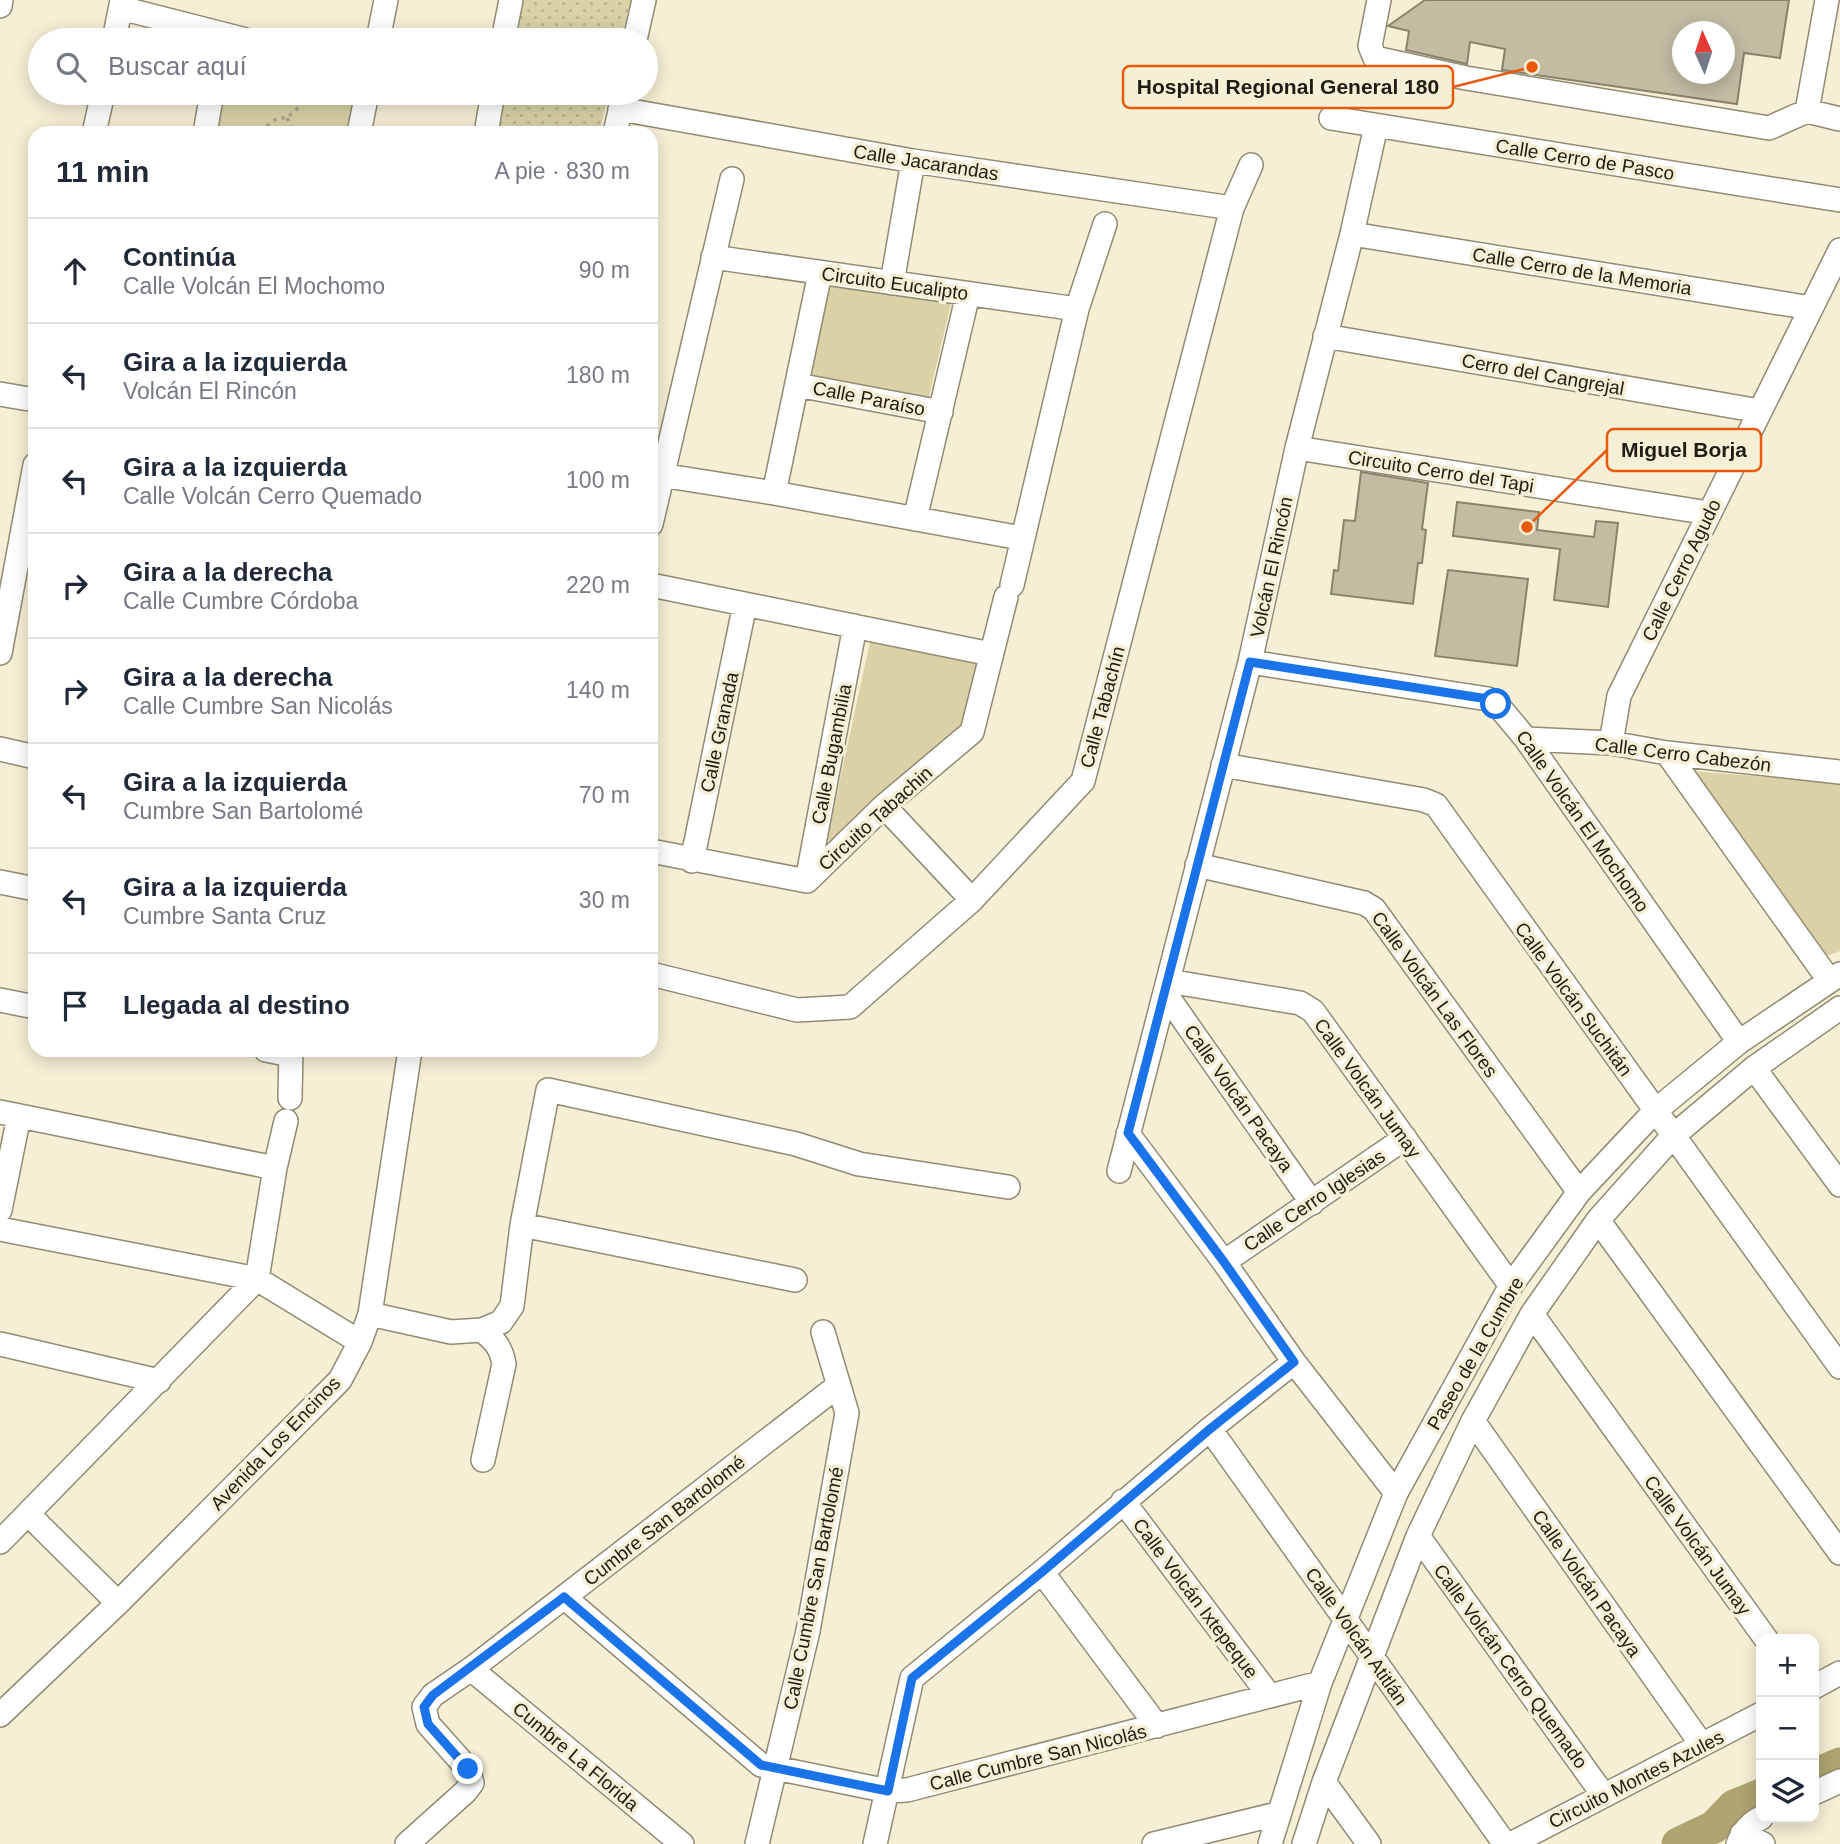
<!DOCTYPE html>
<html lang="es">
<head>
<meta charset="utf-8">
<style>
	:root { --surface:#fff; --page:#f2f2f3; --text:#1f2937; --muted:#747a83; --line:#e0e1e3 }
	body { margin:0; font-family:Helvetica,sans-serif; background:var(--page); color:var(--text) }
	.controls { position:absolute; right:21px; bottom:21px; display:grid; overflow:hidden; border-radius:14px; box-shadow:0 4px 18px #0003 }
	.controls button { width:63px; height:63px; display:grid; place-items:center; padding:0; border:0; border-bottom:2px solid var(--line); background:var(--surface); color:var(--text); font:35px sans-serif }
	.compass { position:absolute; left:1672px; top:21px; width:63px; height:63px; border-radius:50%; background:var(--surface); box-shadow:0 4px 18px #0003; rotate:357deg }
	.stop { position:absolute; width:21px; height:21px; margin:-16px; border:5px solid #1a73e8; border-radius:50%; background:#fff }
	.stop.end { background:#1a73e8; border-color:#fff; box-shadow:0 2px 7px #0008 }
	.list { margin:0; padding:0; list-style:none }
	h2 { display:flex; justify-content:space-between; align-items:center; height:91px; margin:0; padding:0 28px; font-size:30px }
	h2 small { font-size:23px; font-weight:400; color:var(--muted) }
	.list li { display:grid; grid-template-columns:46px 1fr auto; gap:21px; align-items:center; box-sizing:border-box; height:105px; padding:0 28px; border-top:2px solid var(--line) }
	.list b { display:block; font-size:26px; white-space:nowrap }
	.list p { margin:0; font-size:23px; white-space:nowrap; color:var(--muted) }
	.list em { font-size:23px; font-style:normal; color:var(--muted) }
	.icon { flex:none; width:38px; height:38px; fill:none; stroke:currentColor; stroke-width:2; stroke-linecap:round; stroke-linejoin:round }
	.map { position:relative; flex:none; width:1840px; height:1844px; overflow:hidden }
	.search { position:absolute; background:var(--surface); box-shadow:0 4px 18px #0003; left:28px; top:28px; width:630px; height:77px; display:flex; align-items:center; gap:18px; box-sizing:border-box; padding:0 24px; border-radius:38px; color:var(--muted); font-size:26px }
	.panel { position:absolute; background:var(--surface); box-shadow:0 4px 18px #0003; left:28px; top:126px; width:630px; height:931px; border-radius:21px }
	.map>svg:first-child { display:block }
	.grass { fill:url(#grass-dots) }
	.green { fill:#dad1a7 }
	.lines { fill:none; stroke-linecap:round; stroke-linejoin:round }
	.river { stroke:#afa470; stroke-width:33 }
	.building { fill:#c1bca2; stroke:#89836b; stroke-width:2; fill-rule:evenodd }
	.minor-casing { stroke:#908b72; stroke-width:26 }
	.path { stroke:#aaa691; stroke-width:3.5; stroke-dasharray:3.5 5; stroke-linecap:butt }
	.minor { stroke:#fff; stroke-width:23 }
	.route { stroke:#1a73e8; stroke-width:9 }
	.labels { text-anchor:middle; stroke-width:7; stroke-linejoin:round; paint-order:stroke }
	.street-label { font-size:19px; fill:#1f1d13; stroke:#f5efd5 }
	.leader { fill:none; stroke:#e8590c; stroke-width:2.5 }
	.callout-dot { fill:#e8590c; stroke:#f5efd5; stroke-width:2.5 }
	.callout { fill:#f5efd5; stroke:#e8590c; stroke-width:2.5 }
	.callout-label { font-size:21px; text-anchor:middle; font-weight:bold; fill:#1f1d13 }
</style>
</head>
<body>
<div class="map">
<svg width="1840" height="1844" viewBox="0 0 1840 1844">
	<defs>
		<pattern id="grass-dots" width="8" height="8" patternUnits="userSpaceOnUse" patternTransform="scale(1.75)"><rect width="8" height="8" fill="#dad1a7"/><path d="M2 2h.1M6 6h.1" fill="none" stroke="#bbb38f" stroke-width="1.8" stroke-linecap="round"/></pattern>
	</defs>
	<rect width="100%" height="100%" fill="#f5efd5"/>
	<!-- grass -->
	<path class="grass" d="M 524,0 L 631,0 L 622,40 L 516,40 Z
		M 506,93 L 609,93 L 599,133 L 499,133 Z"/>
	<!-- green -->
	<path class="green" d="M 224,93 L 359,93 L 350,133 L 216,133 Z
		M 828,287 L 952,299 L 927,405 L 805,379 Z
		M 870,642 L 982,664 L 965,733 L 837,847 L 827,839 Z
		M 1692,771 L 1840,783 L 1840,951 L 1826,956 Z"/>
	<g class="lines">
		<!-- river -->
		<path class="river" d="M 1814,1775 L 1840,1764
			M 1678,1844 L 1714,1827 L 1734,1806 L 1761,1795"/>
	</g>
	<!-- building -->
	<path class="building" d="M 1425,0 L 1789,0 L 1780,58 L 1744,53 L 1737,104 L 1502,70 L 1505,49 L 1470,42 L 1467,64 L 1406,50 L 1409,31 L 1388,26 ZM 1683,32 L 1725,32 L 1725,74 L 1683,74 Z
		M 1361,472 L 1428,483 L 1422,529 L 1426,530 L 1422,563 L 1418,563 L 1413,604 L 1331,594 L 1334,570 L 1338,571 L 1344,520 L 1355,521 Z
		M 1457,502 L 1539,512 L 1537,530 L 1594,537 L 1596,521 L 1618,523 L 1608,607 L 1554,600 L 1560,549 L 1453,536 Z
		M 1448,570 L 1528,579 L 1517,666 L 1435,656 Z"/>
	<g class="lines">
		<defs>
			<path id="minor" d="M 1379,0 L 1370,46 L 1375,58 L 1466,78 L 1769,128 L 1807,111 L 1840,119
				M 0,6 L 1,0
				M 121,8 L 246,40
				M 114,40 L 122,0
				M 378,40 L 386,0
				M 503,40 L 511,0
				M 635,40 L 644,0
				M 620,109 L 913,161 L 1232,208
				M 1807,111 L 1827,0
				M 1331,118 L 1840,200
				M 94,133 L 103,93
				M 205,133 L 212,93
				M 359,133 L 367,93
				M 486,133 L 493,93
				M 615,133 L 624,93
				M 1352,234 L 1811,308
				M 713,257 L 1077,309
				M 892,283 L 913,161
				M 1325,336 L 1760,411
				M 797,385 L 941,412
				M 0,394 L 35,400
				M 1297,448 L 1709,513
				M 661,475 L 774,493 L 1021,538
				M 774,493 L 820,273
				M 915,519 L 968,294
				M 651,524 L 732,179
				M 651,585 L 991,654
				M 1012,585 L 1077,309 L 1105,224
				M 0,653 L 35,465
				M 1250,662 L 1488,699 L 1496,703 L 1526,739 L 1739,1042
				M 1526,739 L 1611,743 L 1667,753 L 1840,772
				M 1611,743 L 1619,696 L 1840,250
				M 0,749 L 35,757
				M 1667,753 L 1829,980
				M 1223,765 L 1424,800 L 1436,805 L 1840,1367
				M 884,806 L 972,900
				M 651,851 L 807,881
				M 692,861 L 745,604
				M 1197,865 L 1364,903 L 1374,909 L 1579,1192
				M 807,881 L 884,806 L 972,732 L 1006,597
				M 807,881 L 855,626
				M 0,882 L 35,889
				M 651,974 L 797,1010 L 850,1007 L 972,900 L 1083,781 L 1232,208 L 1251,165
				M 1168,981 L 1300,1003 L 1313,1011 L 1511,1286
				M 1165,993 L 1312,1203
				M 0,1000 L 35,1007
				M 266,1050 L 291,1055
				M 1754,1068 L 1840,1185
				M 290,1098 L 291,1050
				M 0,1112 L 275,1168 L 257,1279 L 0,1542
				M 1128,1134 L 1224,1262 L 1294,1362 L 1396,1493
				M 275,1168 L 286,1121
				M 1119,1171 L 1250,662 L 1297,448 L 1352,234 L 1376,126
				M 0,1210 L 19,1116
				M 1598,1220 L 1840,1553
				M 522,1225 L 795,1280
				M 0,1229 L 257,1279 L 360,1342
				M 1224,1262 L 1405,1138
				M 370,1314 L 451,1332 L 482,1330 L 501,1322 L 512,1306 L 522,1225 L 548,1090 L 796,1144 L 859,1164 L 1008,1187
				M 1532,1314 L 1766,1639
				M 482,1330 C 495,1341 501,1347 504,1364 L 483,1460
				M 0,1344 L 159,1381
				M 1473,1421 L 1702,1745
				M 1210,1429 L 1505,1844
				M 1123,1501 L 1269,1695
				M 28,1514 L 118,1603
				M 1418,1536 L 1604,1796
				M 1042,1572 L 1157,1726
				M 564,1597 L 761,1765 L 888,1791 L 907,1790 L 1320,1683
				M 471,1669 L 682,1844
				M 1814,1687 L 1840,1673
				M 0,1715 L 118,1603 L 340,1380 L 360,1342 L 370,1314 L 410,1050
				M 1324,1782 L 1369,1844
				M 1814,1793 L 1840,1781
				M 1742,1834 L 1763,1844
				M 407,1844 L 465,1792 L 472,1783 L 468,1769 L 428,1724 L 424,1707 L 433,1695 L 471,1669 L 839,1385
				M 757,1844 L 808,1631 L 847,1413 L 823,1332
				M 875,1844 L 912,1678 L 1042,1572 L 1210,1429 L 1294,1362
				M 1154,1844 L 1277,1814
				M 1270,1844 L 1320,1683 L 1396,1493 L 1510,1287 L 1579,1192 L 1655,1111 L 1739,1042 L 1840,974
				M 1304,1844 L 1324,1782 L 1418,1536 L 1473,1421 L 1532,1314 L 1598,1220 L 1673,1136 L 1754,1068 L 1840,1008
				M 1511,1844 L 1761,1714
				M 1738,1844 C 1743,1832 1750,1823 1761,1818"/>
		</defs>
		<!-- minor casing -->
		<use href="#minor" class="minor-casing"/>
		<!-- path -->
		<path class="path" d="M 287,118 L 295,133
			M 262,133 C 268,123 275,117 287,118 L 314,93"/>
		<!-- minor -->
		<use href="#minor" class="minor"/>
	</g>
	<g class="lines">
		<!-- route -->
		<path class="route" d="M 468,1769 L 428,1724 L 424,1707 L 433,1695 L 564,1597 L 761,1765 L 888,1791 L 912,1678 L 1042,1572 L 1210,1429 L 1294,1362 L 1224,1262 L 1128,1133 L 1250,662 L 1488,699 L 1496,704"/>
	</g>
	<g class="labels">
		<!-- street labels -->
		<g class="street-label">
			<text transform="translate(1585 159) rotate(9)" y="7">Calle Cerro de Pasco</text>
			<text transform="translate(926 162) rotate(9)" y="7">Calle Jacarandas</text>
			<text transform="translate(1582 271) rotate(9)" y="7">Calle Cerro de la Memoria</text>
			<text transform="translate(895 283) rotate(8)" y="7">Circuito Eucalipto</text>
			<text transform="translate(1543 374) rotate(10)" y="7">Cerro del Cangrejal</text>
			<text transform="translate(869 398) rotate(11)" y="7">Calle Paraíso</text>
			<text transform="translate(1441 471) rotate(9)" y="7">Circuito Cerro del Tapi</text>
			<text transform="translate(1271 567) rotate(-78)" y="7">Volcán El Rincón</text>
			<text transform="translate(1681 570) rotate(-64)" y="7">Calle Cerro Agudo</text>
			<text transform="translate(1102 707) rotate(-75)" y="7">Calle Tabachín</text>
			<text transform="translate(719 732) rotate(-78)" y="7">Calle Granada</text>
			<text transform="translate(831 754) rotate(-79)" y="7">Calle Bugambilia</text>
			<text transform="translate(1683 754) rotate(7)" y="7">Calle Cerro Cabezón</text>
			<text transform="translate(875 818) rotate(-42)" y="7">Circuito Tabachin</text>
			<text transform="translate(1583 821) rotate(55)" y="7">Calle Volcán El Mochomo</text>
			<text transform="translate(1435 994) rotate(54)" y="7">Calle Volcán Las Flores</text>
			<text transform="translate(1574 999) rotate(54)" y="7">Calle Volcán Suchitán</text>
			<text transform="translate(1368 1088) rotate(54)" y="7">Calle Volcán Jumay</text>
			<text transform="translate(1239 1098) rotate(55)" y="7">Calle Volcán Pacaya</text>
			<text transform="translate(1314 1200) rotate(-34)" y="7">Calle Cerro Iglesias</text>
			<text transform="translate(1475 1353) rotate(-60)" y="7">Paseo de la Cumbre</text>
			<text transform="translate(275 1443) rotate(-46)" y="7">Avenida Los Encinos</text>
			<text transform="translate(664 1520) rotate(-38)" y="7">Cumbre San Bartolomé</text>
			<text transform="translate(1698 1545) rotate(54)" y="7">Calle Volcán Jumay</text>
			<text transform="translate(1587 1583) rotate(55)" y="7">Calle Volcán Pacaya</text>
			<text transform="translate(813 1588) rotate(-79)" y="7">Calle Cumbre San Bartolomé</text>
			<text transform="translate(1196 1598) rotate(53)" y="7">Calle Volcán Ixtepeque</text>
			<text transform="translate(1357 1636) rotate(55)" y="7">Calle Volcán Atitlán</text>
			<text transform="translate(1511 1666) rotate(54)" y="7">Calle Volcán Cerro Quemado</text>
			<text transform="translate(576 1756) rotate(40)" y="7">Cumbre La Florida</text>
			<text transform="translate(1038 1757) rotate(-14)" y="7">Calle Cumbre San Nicolás</text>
			<text transform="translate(1636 1779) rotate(-27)" y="7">Circuito Montes Azules</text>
		</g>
	</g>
	<!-- callouts -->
	<path class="leader" d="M1532 67L1453 87M1527 527L1607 450"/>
	<g class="callout-dot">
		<circle cx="1532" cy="67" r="7"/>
		<circle cx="1527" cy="527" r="7"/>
	</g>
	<g class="callout">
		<rect x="1123" y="66" width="330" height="42" rx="7"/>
		<rect x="1607" y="429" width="154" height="42" rx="7"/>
	</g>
	<g class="callout-label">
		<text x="1288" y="94">Hospital Regional General 180</text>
		<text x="1684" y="457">Miguel Borja</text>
	</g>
</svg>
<div class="controls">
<button>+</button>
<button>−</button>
<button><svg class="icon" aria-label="layers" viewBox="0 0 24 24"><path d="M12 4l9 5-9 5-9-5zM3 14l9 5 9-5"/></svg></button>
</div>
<svg class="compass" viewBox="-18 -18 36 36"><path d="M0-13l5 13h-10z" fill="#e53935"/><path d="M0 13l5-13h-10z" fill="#747a83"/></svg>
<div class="stop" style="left:1496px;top:704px"></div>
<div class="stop end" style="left:468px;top:1769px"></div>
<div class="search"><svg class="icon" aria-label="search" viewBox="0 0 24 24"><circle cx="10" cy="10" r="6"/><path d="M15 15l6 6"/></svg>Buscar aquí</div>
<section class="panel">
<h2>11 min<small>A pie · 830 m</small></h2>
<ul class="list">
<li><svg class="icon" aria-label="ahead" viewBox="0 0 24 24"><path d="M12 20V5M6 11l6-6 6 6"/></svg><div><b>Continúa</b><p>Calle Volcán El Mochomo</p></div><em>90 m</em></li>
<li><svg class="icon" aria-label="left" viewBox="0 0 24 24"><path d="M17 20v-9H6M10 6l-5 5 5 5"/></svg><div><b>Gira a la izquierda</b><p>Volcán El Rincón</p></div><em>180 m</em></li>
<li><svg class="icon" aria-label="left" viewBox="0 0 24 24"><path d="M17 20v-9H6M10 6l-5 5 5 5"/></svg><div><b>Gira a la izquierda</b><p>Calle Volcán Cerro Quemado</p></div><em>100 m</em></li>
<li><svg class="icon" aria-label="right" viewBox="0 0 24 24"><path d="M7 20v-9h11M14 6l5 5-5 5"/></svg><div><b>Gira a la derecha</b><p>Calle Cumbre Córdoba</p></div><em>220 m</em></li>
<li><svg class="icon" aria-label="right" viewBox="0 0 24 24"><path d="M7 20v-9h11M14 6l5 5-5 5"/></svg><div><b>Gira a la derecha</b><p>Calle Cumbre San Nicolás</p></div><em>140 m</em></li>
<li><svg class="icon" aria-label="left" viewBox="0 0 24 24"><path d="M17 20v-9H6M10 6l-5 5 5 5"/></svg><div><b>Gira a la izquierda</b><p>Cumbre San Bartolomé</p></div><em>70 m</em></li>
<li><svg class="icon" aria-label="left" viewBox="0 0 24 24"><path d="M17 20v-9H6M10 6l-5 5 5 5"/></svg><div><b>Gira a la izquierda</b><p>Cumbre Santa Cruz</p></div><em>30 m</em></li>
<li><svg class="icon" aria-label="arrive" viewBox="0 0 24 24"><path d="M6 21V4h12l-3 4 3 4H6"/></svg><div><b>Llegada al destino</b></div></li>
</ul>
</section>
</div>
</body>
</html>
